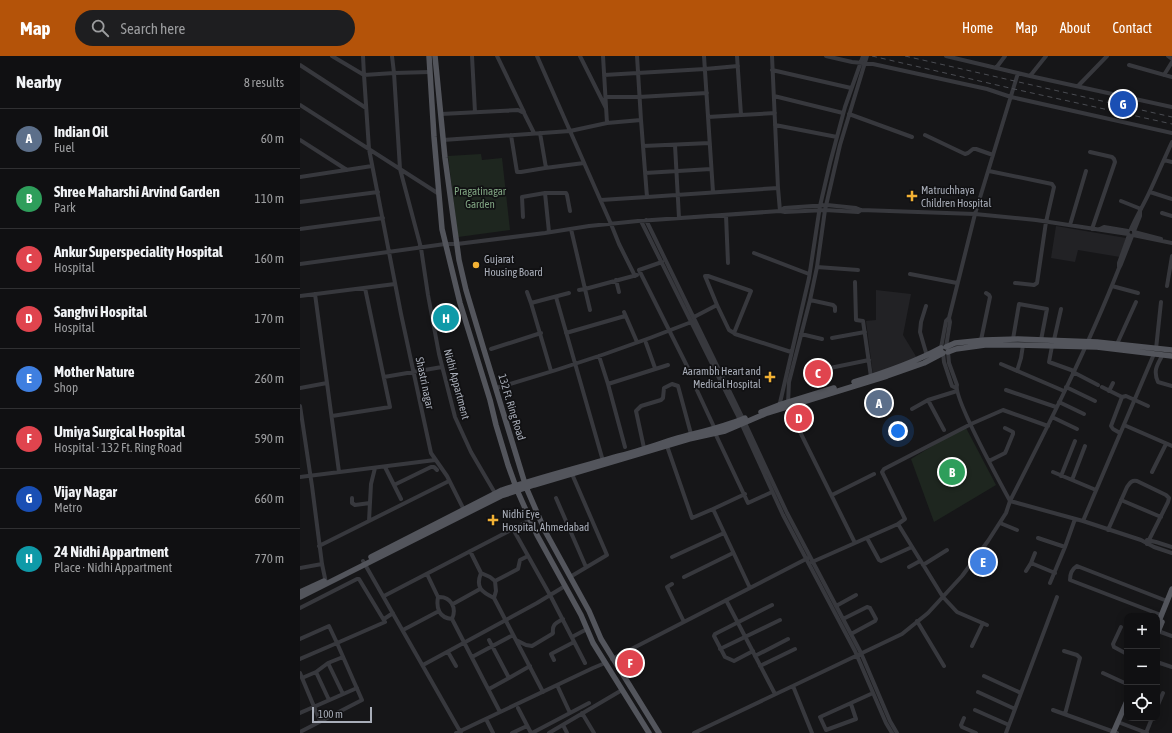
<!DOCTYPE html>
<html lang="en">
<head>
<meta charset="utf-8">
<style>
	:root { --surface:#101012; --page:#1e1e20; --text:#f1f3f6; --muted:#9c9d9f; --line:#303032; --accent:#b45309 }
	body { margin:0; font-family:"Asap Condensed",sans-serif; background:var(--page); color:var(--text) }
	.controls { position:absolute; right:12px; bottom:12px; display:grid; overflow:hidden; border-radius:8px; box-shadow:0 2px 10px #0003 }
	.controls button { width:36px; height:36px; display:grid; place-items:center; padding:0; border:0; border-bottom:1px solid var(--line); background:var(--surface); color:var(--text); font:20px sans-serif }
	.scale { position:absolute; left:12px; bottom:10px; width:60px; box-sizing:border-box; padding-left:4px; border:2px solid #a8adb8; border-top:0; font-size:11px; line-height:14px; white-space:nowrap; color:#a8adb8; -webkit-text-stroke:3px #111113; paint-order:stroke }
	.you { position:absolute; left:598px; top:375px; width:14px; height:14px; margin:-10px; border:3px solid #fff; border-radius:50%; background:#1a73e8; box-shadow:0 0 0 6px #1a73e833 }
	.badge { display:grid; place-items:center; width:26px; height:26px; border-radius:50%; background:var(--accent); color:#fff; font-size:13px; font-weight:700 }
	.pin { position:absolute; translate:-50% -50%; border:2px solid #fff; box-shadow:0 1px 4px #0006 }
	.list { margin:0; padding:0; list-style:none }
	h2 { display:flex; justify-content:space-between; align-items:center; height:52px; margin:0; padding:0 16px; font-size:17px }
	h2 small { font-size:13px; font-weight:400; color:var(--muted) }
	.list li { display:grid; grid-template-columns:26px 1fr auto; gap:12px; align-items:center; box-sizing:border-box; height:60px; padding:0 16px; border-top:1px solid var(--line) }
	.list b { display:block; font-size:15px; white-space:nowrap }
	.list p { margin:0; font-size:13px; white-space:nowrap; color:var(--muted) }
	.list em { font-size:13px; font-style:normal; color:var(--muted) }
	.icon { flex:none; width:22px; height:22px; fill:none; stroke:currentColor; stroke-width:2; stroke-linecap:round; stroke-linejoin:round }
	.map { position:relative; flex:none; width:872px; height:677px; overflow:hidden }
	header { display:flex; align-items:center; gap:24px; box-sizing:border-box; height:56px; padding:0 20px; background:var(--accent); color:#fff }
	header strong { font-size:19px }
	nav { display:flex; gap:22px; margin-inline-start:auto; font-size:14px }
	.search { width:280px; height:36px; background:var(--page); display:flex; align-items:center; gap:10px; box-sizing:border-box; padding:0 14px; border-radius:22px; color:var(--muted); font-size:15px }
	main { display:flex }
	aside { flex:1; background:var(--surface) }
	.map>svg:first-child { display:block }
	.built { fill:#222225 }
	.green { fill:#1e261f }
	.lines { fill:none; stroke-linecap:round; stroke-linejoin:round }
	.minor { stroke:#37383d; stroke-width:4 }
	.major { stroke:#53555c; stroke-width:5.5 }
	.rail { stroke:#4a4c52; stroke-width:1; stroke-dasharray:5 4; stroke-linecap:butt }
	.poi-dot { fill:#f2b134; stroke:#111113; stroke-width:1.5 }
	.labels { text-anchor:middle; stroke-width:3.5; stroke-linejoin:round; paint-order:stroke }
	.poi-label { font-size:11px; fill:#a8adb8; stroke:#111113; text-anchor:start }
	.park-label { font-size:11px; fill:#7fa381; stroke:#111113 }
	.street-label { font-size:11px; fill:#a8adb8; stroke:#111113 }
</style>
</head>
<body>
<header>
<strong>Map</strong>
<div class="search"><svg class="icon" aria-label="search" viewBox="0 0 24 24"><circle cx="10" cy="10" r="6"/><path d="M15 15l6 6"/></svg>Search here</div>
<nav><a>Home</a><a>Map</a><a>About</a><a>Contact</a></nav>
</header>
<main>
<aside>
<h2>Nearby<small>8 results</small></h2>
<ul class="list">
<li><span class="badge" style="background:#5c6f8a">A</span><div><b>Indian Oil</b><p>Fuel</p></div><em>60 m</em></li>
<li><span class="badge" style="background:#2e9e5b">B</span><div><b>Shree Maharshi Arvind Garden</b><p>Park</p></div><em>110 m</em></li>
<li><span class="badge" style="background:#e0444e">C</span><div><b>Ankur Superspeciality Hospital</b><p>Hospital</p></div><em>160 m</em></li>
<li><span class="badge" style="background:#e0444e">D</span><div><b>Sanghvi Hospital</b><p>Hospital</p></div><em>170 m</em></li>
<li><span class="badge" style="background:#3f7fe0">E</span><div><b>Mother Nature</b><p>Shop</p></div><em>260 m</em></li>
<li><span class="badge" style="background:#e0444e">F</span><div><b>Umiya Surgical Hospital</b><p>Hospital · 132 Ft. Ring Road</p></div><em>590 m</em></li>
<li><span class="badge" style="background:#1a4fb4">G</span><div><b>Vijay Nagar</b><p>Metro</p></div><em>660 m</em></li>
<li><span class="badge" style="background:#0f9aa8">H</span><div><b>24 Nidhi Appartment</b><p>Place · Nidhi Appartment</p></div><em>770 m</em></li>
</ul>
</aside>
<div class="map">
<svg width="872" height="677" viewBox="0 0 872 677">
	<rect width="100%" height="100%" fill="#161618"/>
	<!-- built -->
	<path class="built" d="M 756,170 L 826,182 L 820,201 L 778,194 L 775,206 L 751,202 Z
		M 576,234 L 611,238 L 603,279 L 617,302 L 573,319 L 566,265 L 576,264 Z"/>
	<!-- green -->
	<path class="green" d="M 181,98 L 182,104 L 202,102 L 210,174 L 158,181 L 148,100 Z
		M 665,370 L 696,429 L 634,466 L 611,403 Z"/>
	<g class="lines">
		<!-- minor -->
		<path class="minor" d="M 32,0 L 64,19
			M 63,0 L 64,19
			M 92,0 L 94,17 L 130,16
			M 172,0 L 175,56
			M 197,0 L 224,56
			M 237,0 L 311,168 L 319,188 L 335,220
			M 280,0 L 306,52
			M 303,0 L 307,67
			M 404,0 L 413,136
			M 437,0 L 441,59 L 475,57
			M 472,0 L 478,132
			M 526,0 L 552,6 L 573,8 L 687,33 L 711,41 L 872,77
			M 646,0 L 730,20 L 872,51
			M 868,0 L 872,3
			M 0,9 L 66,52
			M 829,9 L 872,21
			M 696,12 L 705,0
			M 472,14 L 551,32
			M 304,19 L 405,13 L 438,10
			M 864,19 L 872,6
			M 730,20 L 746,0
			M 778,30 L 807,0
			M 474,40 L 543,57
			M 306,41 L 339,41 L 407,37
			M 0,49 L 139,138
			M 141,58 L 218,54 L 224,57 L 234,77
			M 549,58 L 612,81
			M 408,61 L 441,59
			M 475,69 L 537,81
			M 240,77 L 246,112
			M 211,79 L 217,116 L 221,116 L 245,112 L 284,107
			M 625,79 L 665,98 L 668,97 L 673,93 L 676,93 L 693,99
			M 0,84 L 47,114
			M 143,84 L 270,75 L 307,67 L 341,64 L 337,0
			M 375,89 L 379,162
			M 343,90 L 410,87
			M 790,96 L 812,101 L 814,103 L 815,106 L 792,173
			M 864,104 L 872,106
			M 689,115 L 752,128 L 754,131 L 746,166 L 737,227 L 734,229 L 715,227
			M 345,117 L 411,113
			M 0,121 L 72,110
			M 850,136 L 872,143
			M 245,137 L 249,176
			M 347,141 L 478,132 L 480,155
			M 301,144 L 347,141 L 341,64
			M 821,145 L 841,153
			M 0,146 L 78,136
			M 480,155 L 484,152 L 527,149 L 556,152 L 561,154 L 675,158 L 736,164 L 828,178
			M 862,157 L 872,160
			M 426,159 L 428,207
			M 223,161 L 222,141 L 245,137 L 266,137 L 267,139 L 270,155
			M 346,164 L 445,367 L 487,457 L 561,597 L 590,665 L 597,677
			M 341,165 L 437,358 L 483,459 L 555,595 L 586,667 L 592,677
			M 770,169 L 786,115
			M 0,173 L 83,162
			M 271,173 L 285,233 L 337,219
			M 800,173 L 804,171 L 828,175
			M 831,173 C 836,161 843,150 849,137 C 857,120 864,103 872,86
			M 834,175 L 840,160 L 840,155
			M 834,176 L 861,183
			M 833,179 L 872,187
			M 454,197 L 509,218
			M 362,206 L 339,214 L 389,314
			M 0,208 L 88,196 L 145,188 L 157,188 L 245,177 L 289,170 L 338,165 L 480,155 L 485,156 L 525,154 L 558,156 L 561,154
			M 517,211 L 558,214
			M 819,211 L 819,207 L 829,179
			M 610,218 L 657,227
			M 316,224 L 319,236
			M 555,226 L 556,264 L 563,265 L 571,321
			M 812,230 L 838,237
			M 867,230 L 872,200
			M 279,234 L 285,233 L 290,254
			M 227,236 L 231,247
			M 15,238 L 39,416
			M 0,240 L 95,228
			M 256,241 L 303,405
			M 510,244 L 533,249 L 535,251 L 535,255
			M 626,250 L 621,266 L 620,276 L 627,300
			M 324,256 L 337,286
			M 394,261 L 417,249
			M 266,277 L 325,260
			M 434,277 L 451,235 L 408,220 L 405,220 L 417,249 L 429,274 L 434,277 L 435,278 L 491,296
			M 501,278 L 522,283
			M 532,282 L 565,276
			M 713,283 L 719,248 L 747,253 L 741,284
			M 681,284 L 690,241 L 689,239 L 686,237
			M 754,284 L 761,253
			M 346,287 L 355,312
			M 817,288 L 836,246
			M 752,290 L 749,306 L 774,315
			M 646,291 L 650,266 L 649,262
			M 641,292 L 646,265 L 649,262 L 675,158 L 718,17
			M 191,293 L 241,277
			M 856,293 L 861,246
			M 648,296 L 649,307 L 657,329 C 653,342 701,428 710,445 L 783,465 L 841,484 L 854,491 L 872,497
			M 643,297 L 644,306 L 652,330 L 656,332
			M 299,300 L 308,328 L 325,391
			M 862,300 C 857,309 853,315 858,326 L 872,330
			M 701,308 L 764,335
			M 530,312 L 569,304
			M 251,315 L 231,247 L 269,237
			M 717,315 L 721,302 L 723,289
			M 773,316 L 798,329
			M 84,321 L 142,311
			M 308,328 L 368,309
			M 395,330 L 415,373
			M 766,331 L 795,345
			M 802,331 L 822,341
			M 0,332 L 27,327
			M 196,332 C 263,313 329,291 394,265
			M 706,334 L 756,351
			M 809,335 L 813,327
			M 628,344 L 644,374
			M 759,346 L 784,358
			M 0,350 L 12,430 L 22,508 L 26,527
			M 479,351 L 509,222 L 520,150 L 530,107 L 545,51 L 563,0
			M 612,353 L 628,344 L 657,335
			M 32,360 L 90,351 L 65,232
			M 752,361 L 777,373
			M 824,369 L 872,390
			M 415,377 L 448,447 L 472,436
			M 820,377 L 813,373 L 811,370 L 822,341 L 826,340 L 848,350
			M 367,390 L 392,462 L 413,453 L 445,438
			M 344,392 L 336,355 L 341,350 L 361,344 L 363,342 L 364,332 L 372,328 L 378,330 L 391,378
			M 689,405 L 705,397 L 706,395 L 713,378 L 713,376 L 705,372
			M 85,411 L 101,443
			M 753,416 L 796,434
			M 852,416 L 866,388
			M 761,420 L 775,385
			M 0,421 L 135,404
			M 772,424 L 785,390
			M 94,429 L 131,411 L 134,411 L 137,414
			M 532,439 L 574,418
			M 52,442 L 52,447 L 55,449 L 70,447
			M 256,442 L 286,511
			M 821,444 L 861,461
			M 413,453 L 450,532
			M 164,454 L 147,420 L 131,397 L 101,258 L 69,93 L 64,19 L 94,17 L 100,113 L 121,192 L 128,239 L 139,298 L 155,361 L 171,396 L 195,437
			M 69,465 L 71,428 L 75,412
			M 783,465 L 854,298
			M 700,467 L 717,474
			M 598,468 L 605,463 L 582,416 L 584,413 L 671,368 L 703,354 L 748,370
			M 213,473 L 250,539 L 285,607
			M 808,474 L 827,431 C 830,427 831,424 837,425 L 866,439 L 869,442 L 868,446 L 847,488
			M 567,482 L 579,504 L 581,505 L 612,491
			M 738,482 L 765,491
			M 847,484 L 856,486 L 872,491
			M 555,487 L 598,468 L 643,541 L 657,556 L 687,569
			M 19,490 L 149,425
			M 170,495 L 181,517 L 190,521 L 195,525 L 196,535 L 194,542
			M 372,501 L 424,477
			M 63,505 L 161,677
			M 512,506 L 555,487 L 506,388 L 488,351 L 488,347 L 489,326 L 510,244 L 517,211 L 525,154 L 540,89 L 567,0
			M 731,507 L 735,497
			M 623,509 L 647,494
			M 609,511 L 620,505
			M 0,512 L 22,508
			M 726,515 L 731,507 L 755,517
			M 181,517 C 175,532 182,536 194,542 L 243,636
			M 127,518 L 138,541 C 136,552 139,562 152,563 L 200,656
			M 270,521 L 307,499 L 272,418
			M 384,521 L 433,497
			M 195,525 L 218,513 L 220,504 L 228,500
			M 750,527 L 765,491 L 775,463
			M 372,528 L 367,531 L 384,566
			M 84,540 L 230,464
			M 138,541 C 151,540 157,552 152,563
			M 426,544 L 475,638
			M 153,548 L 180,533
			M 536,550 L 556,539
			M 0,552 L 57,523 L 59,523 L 85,566 L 37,587 L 62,644 L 0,676
			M 861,559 L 770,524 C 770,519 772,513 777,510 L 867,545
			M 84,563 L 93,557
			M 543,563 L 567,551 L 570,552 L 576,563 L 575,565 L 551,578
			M 617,565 L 644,610
			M 821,571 L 813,588 L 814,591 L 827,598
			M 103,574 L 139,555
			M 858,575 L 872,580
			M 272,581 L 287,573
			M 0,583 L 29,570 L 37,587 L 0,603
			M 189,584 L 209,622 L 230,610
			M 216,584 L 226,589 L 232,590 L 252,578 L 253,577 C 252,568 256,567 263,563
			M 672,590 L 683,567
			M 420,593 L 480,564
			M 453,595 L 434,605 L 425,601 L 414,580 L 415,578 L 472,549
			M 764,595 L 777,599 L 780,602 L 765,658
			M 148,596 L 156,610
			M 455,600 L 488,583
			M 172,601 L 213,579
			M 312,603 L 508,502
			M 254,604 L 251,598 L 274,586
			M 857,606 L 872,611
			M 28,607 L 43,638
			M 123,609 L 237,547 L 265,530
			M 460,610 L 495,593
			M 16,616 L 29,644
			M 0,617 L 20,665
			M 803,617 L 827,628
			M 684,620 L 721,637
			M 2,622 L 16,616 L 28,607 L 43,601
			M 257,629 L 270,657
			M 493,630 L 512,677
			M 189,633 L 209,622
			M 678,636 L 715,653
			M 551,648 L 556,663 L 526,674 L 520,661 L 573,637
			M 857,651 L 863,637
			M 218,652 L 231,677
			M 675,654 L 709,669
			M 753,654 L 817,677
			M 0,657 L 57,632
			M 282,657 L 294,677
			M 664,662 L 661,669 L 662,671 L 676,677
			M 186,663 L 193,677
			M 818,666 L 847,677
			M 263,669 L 267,677
			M 156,677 L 293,612 L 305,607
			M 212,677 L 227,670
			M 232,677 L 289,647
			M 249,677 L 322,634
			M 394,677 L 602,578 L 628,557 L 662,520 L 688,485 L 706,457 L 710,445 C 749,368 788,291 819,212 L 821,208 L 832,180
			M 706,677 L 757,541
			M 846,677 L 852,662"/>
		<!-- major -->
		<path class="major" d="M 129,0 L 134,81 L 142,173 L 160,247 L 190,344 L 196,369 L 208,409 L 217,434 L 237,479 L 281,559 L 293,587 L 349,677
			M 135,0 L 145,102 L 159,204 L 166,234 L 184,294 L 226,431 L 245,475 L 289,555 L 301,583 L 359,677
			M 646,291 L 655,287 L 685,284 L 718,283 L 797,286 L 872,294
			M 648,296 L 656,293 L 685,289 L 718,289 L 797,291 L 872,300
			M 554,326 C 584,317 613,307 641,292
			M 461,356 L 479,349 L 534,332
			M 71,501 L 202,434 C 241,421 280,411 319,400 C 339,395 358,388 378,382 C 400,376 424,371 445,362
			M 0,536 L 24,525
			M 0,541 L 201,440 L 234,429 L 389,383 L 425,375 L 467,357 L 587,320 L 624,307 L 643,297
			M 857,570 L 872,533
			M 857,578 L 862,566
			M 813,677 L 827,645"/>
		<!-- rail -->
		<path class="rail" d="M 572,0 L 714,33 L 872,68
			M 605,0 L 872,61"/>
	</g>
	<!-- markers -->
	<g class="poi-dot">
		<path d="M610 134h4v4h4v4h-4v4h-4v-4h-4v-4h4z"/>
		<circle cx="176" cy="209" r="4"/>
		<path d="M468 315h4v4h4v4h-4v4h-4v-4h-4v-4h4z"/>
		<path d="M191 458h4v4h4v4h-4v4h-4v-4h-4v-4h4z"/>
	</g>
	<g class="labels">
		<!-- poi labels -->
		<g class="poi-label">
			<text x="621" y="138">Matruchhaya<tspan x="621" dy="13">Children Hospital</tspan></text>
			<text x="184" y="207">Gujarat<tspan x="184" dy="13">Housing Board</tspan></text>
			<text x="461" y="319" text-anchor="end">Aarambh Heart and<tspan x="461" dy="13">Medical Hospital</tspan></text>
			<text x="202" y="462">Nidhi Eye<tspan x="202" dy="13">Hospital, Ahmedabad</tspan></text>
		</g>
		<!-- park labels -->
		<g class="park-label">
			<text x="180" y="139">Pragatinagar<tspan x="180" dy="13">Garden</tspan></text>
		</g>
		<!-- street labels -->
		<g class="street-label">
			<text transform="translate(125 327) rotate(78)" y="4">Shastri nagar</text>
			<text transform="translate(157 328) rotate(75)" y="4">Nidhi Appartment</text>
			<text transform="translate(212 351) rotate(73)" y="4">132 Ft. Ring Road</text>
		</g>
	</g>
</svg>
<div class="controls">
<button>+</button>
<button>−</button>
<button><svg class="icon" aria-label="locate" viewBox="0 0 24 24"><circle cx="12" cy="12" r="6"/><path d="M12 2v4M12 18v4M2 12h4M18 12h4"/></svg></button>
</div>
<div class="scale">100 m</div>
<div class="you"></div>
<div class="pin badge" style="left:579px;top:347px;background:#5c6f8a">A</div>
<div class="pin badge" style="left:652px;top:416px;background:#2e9e5b">B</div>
<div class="pin badge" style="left:518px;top:317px;background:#e0444e">C</div>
<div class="pin badge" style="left:499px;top:362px;background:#e0444e">D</div>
<div class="pin badge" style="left:683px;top:506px;background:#3f7fe0">E</div>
<div class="pin badge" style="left:330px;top:607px;background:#e0444e">F</div>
<div class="pin badge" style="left:823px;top:48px;background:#1a4fb4">G</div>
<div class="pin badge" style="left:146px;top:262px;background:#0f9aa8">H</div>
</div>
</main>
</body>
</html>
